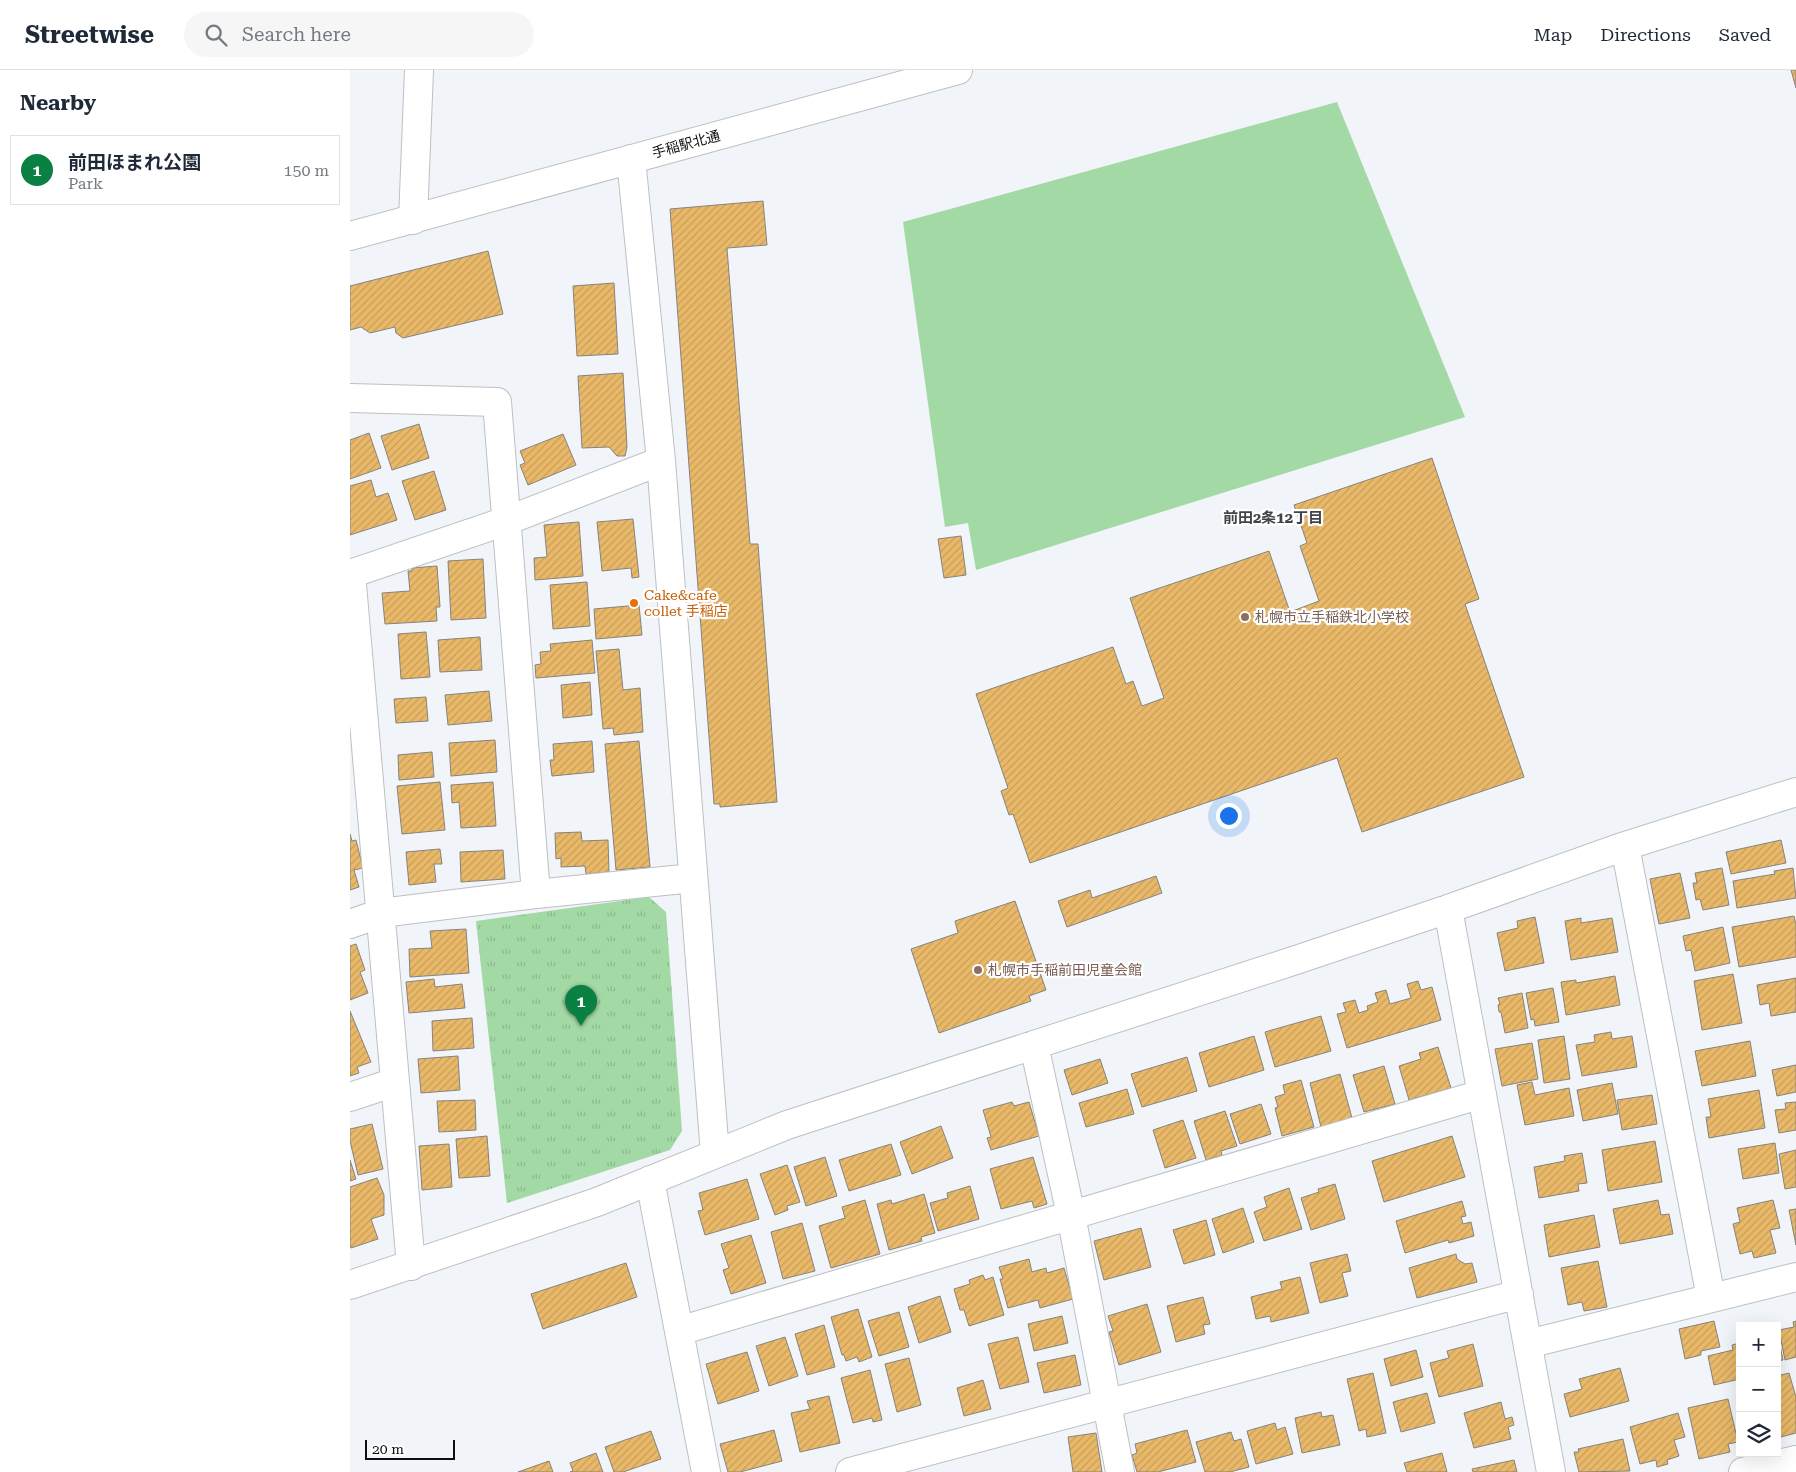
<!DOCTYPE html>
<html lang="en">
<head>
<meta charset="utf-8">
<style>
	:root { --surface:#fff; --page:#f6f6f7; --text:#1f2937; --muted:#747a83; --line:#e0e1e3; --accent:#0b8043 }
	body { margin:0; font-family:"Roboto Serif","Noto Sans JP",serif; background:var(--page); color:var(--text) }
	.controls { position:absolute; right:15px; bottom:15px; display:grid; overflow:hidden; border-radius:0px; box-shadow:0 5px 20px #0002 }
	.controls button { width:45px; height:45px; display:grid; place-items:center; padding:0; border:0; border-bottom:1px solid var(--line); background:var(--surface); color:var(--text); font:25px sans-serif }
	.scale { position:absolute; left:15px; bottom:12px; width:90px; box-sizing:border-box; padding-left:5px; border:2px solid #0d0e0f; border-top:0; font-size:14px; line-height:18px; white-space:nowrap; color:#0d0e0f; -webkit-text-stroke:4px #fff; paint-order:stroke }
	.you { position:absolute; left:878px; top:745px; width:18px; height:18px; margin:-12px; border:4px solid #fff; border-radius:50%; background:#1a73e8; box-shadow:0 0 0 8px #1a73e833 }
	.badge { display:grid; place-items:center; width:32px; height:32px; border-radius:50%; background:var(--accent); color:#fff; font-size:16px; font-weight:700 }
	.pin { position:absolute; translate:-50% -41px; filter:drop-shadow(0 1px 2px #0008) }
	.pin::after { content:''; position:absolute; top:26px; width:18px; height:15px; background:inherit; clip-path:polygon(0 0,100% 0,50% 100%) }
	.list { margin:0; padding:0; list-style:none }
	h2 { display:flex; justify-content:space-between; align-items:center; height:65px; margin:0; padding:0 20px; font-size:21px }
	h2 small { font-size:16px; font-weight:400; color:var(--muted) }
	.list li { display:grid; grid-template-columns:32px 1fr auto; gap:15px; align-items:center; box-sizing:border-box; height:70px; margin:0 10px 10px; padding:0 10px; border:1px solid var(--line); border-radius:0px }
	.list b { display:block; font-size:19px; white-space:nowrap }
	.list p { margin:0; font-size:16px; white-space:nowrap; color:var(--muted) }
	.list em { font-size:16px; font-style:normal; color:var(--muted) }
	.icon { flex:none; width:28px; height:28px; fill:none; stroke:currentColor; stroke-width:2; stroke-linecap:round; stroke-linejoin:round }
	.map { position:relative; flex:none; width:1446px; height:1402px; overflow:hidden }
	header { display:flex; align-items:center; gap:30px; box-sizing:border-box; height:70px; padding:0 25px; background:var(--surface); border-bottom:1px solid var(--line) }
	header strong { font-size:24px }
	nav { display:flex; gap:28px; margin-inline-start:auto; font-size:18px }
	.search { width:350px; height:45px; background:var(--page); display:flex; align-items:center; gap:12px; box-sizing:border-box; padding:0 18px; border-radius:28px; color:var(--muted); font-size:19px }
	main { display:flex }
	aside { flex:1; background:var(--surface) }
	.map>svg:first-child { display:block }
	.grass { fill:url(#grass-tufts) }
	.pitch { fill:#a3d9a5 }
	.building { fill:url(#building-hatch); stroke:#85837f }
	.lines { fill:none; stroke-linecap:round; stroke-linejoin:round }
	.minor-casing { stroke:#bdc0c3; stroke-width:30 }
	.minor { stroke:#fff; stroke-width:28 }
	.food-dot { fill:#e8710a; stroke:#fff; stroke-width:2 }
	.education-dot { fill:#8d6e63; stroke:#fff; stroke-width:2 }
	.labels { text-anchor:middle; stroke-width:4.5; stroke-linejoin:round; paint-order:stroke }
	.street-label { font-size:14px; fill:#0d0e0f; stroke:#fff }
	.food-label { font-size:14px; fill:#c56008; stroke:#fff; text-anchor:start }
	.education-label { font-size:14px; fill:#785e54; stroke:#fff; text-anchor:start }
	.neighbourhood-label { font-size:15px; font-weight:bold; fill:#424548; stroke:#fff }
</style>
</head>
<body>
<header>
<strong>Streetwise</strong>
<div class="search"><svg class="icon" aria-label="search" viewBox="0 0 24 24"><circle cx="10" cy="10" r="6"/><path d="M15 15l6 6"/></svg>Search here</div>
<nav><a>Map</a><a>Directions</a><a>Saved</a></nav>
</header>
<main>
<aside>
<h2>Nearby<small></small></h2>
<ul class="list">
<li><span class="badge">1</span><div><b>前田ほまれ公園</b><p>Park</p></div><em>150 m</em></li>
</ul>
</aside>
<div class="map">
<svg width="1446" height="1402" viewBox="0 0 1446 1402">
	<defs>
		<pattern id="grass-tufts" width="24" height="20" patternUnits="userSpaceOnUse" patternTransform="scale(1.25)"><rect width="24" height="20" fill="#a3d9a5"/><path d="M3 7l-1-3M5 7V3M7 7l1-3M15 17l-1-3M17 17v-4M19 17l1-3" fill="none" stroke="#8bb98d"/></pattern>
		<pattern id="building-hatch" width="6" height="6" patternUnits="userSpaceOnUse" patternTransform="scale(1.25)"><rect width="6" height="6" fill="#e9b969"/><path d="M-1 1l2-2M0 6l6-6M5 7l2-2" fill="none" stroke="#c79e5a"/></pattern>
	</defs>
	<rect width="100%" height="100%" fill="#f1f4f8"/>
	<!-- grass -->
	<path class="grass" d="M 299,827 L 316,842 L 332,1061 L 320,1080 L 157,1133 L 126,851 Z"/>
	<!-- pitch -->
	<path class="pitch" d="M 987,32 L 1115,347 L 626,500 L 618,453 L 595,457 L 553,152 Z"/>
	<!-- building -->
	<path class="building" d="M 1441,0 L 1446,0 L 1446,18 Z
		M 413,131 L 417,175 L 377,178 L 400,474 L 408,474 L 427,732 L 370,737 L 370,734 L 364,734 L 320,139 Z
		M 138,181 L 153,244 L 53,268 L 46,263 L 45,257 L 20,263 L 11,257 L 0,260 L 0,216 Z
		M 264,213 L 268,284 L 227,286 L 223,216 Z
		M 273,303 L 277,377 L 275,386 L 267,386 L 259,377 L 232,378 L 228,306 Z
		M 69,354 L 79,388 L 42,400 L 31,366 Z
		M 19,363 L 31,398 L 0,409 L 0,370 Z
		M 213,364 L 226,395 L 178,415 L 170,395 L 175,393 L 170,381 Z
		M 1082,388 L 1129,529 L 1115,534 L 1174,707 L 1012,762 L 987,688 L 680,793 L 663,744 L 659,745 L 651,721 L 658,718 L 626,624 L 763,577 L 776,614 L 783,611 L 792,636 L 814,628 L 780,528 L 919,481 L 940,542 L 969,531 L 950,476 L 957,473 L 944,435 Z
		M 84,401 L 96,440 L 65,450 L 52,411 Z
		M 21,410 L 26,427 L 38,423 L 47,450 L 0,465 L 0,416 Z
		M 283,449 L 289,507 L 282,508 L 281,498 L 252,501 L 247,452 Z
		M 229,452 L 233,506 L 185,510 L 184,488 L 197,487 L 194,455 Z
		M 611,466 L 616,505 L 594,508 L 588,469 Z
		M 133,489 L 136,548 L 101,550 L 98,491 Z
		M 87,496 L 90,537 L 86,537 L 87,551 L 35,554 L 32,523 L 60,521 L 58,501 L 62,501 L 62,498 Z
		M 237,512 L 240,556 L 203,559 L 200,515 Z
		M 289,535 L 292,565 L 246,569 L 244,539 Z
		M 76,562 L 80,607 L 51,609 L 48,564 Z
		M 130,567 L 132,600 L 90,602 L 88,570 Z
		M 242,570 L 245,603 L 186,608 L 185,595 L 191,594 L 190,582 L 201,581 L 200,574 Z
		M 269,579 L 273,620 L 290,618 L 293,662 L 264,665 L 263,658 L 253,659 L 246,581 Z
		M 240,612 L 242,645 L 213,648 L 211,615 Z
		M 139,621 L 142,651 L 98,655 L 95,625 Z
		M 76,627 L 78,651 L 46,653 L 44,629 Z
		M 145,670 L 147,702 L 101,706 L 99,673 Z
		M 242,671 L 244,702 L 202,706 L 200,690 L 204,690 L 203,674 Z
		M 289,671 L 300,797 L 266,800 L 255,674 Z
		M 82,682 L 84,707 L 49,710 L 48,685 Z
		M 90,712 L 95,760 L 52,764 L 47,716 Z
		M 143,712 L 146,756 L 111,758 L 109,732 L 102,733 L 101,715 Z
		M 231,762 L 232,771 L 258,770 L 259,802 L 236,804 L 235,796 L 211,797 L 211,788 L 206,789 L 205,763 Z
		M 0,764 L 2,771 L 6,770 L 13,798 L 4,800 L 9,817 L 0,820 Z
		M 1431,770 L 1436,793 L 1381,804 L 1376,782 Z
		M 90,779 L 92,794 L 84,794 L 86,812 L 59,815 L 56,782 Z
		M 153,780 L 155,809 L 111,812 L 110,782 Z
		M 1372,798 L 1379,835 L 1353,840 L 1350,829 L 1346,830 L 1343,813 L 1347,813 L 1345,803 Z
		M 1443,798 L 1446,828 L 1387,838 L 1383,811 L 1425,804 L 1424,801 Z
		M 1330,803 L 1340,848 L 1309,854 L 1300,809 Z
		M 806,806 L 812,823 L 717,857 L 708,831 L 740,820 L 742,828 Z
		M 665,831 L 696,920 L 679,926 L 681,931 L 589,963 L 561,879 L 608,863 L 605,851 Z
		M 1444,846 L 1446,855 L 1446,887 L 1389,897 L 1382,857 Z
		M 1185,847 L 1194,893 L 1155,901 L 1147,863 L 1168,858 L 1167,851 Z
		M 1231,848 L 1231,853 L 1262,848 L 1268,882 L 1221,890 L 1215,851 Z
		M 1373,857 L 1380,893 L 1345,901 L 1341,880 L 1336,881 L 1333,866 Z
		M 116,859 L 119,903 L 60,907 L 59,879 L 82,878 L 80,861 Z
		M 6,874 L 15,900 L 10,902 L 18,923 L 0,930 L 0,876 Z
		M 1383,904 L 1392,953 L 1352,960 L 1344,911 Z
		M 1265,906 L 1270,935 L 1216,945 L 1211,912 L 1226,910 L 1226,913 Z
		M 1446,908 L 1446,942 L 1421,946 L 1419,933 L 1410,935 L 1407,915 Z
		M 84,909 L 85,917 L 112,914 L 115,938 L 59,943 L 56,912 Z
		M 1068,911 L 1071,920 L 1082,917 L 1091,950 L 997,978 L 987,944 L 996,942 L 993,933 L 1005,930 L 1009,943 L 1018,940 L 1017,936 L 1028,932 L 1025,923 L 1036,920 L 1040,934 L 1061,928 L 1057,914 Z
		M 1203,918 L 1209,952 L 1185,956 L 1184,949 L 1181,950 L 1176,923 Z
		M 1172,923 L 1178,958 L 1155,963 L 1151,942 L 1149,942 L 1148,935 L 1150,934 L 1148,928 Z
		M 0,941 L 21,992 L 7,997 L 9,1003 L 0,1006 Z
		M 971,946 L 981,981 L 925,997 L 915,962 Z
		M 122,948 L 124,978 L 83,981 L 82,951 Z
		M 1261,962 L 1262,969 L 1282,966 L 1287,997 L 1232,1006 L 1226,975 L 1245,972 L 1244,965 Z
		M 904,966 L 914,1000 L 859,1017 L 849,983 Z
		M 1214,966 L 1220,1009 L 1194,1013 L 1188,970 Z
		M 1400,971 L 1406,1006 L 1352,1016 L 1345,981 Z
		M 1182,973 L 1188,1009 L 1152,1016 L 1145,979 Z
		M 1088,977 L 1101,1018 L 1059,1030 L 1049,996 L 1071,989 L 1069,983 Z
		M 108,986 L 110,1020 L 71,1023 L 68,989 Z
		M 837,987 L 847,1021 L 792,1037 L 781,1004 Z
		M 750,989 L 758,1013 L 722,1025 L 714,1000 Z
		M 1446,995 L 1446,1022 L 1427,1026 L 1422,1000 Z
		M 1034,996 L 1045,1034 L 1014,1042 L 1003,1005 Z
		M 990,1004 L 1002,1048 L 971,1057 L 960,1013 Z
		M 951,1010 L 964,1057 L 932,1066 L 925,1038 L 928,1037 L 925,1027 L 935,1024 L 933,1015 Z
		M 1182,1012 L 1185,1025 L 1219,1018 L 1224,1046 L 1175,1055 L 1167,1015 Z
		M 1262,1013 L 1268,1044 L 1233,1051 L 1227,1020 Z
		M 777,1019 L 784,1044 L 736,1057 L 729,1033 Z
		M 1409,1020 L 1415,1058 L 1359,1068 L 1356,1047 L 1361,1047 L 1358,1029 Z
		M 1302,1025 L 1307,1054 L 1272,1060 L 1267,1030 Z
		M 125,1030 L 126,1060 L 89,1062 L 87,1031 Z
		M 662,1032 L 664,1036 L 679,1032 L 689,1066 L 641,1080 L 637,1068 L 641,1067 L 633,1040 Z
		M 1446,1032 L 1446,1060 L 1429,1063 L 1425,1040 L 1436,1039 L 1435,1033 Z
		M 911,1034 L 921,1064 L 890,1074 L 880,1044 Z
		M 875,1041 L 887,1076 L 871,1081 L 872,1085 L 856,1090 L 844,1051 Z
		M 833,1050 L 846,1088 L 815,1098 L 803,1060 Z
		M 22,1054 L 33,1099 L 8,1105 L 0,1071 L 0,1059 Z
		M 591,1056 L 603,1088 L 562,1104 L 550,1072 Z
		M 137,1066 L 140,1106 L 109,1108 L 106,1069 Z
		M 1102,1066 L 1115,1107 L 1034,1132 L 1022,1091 Z
		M 1305,1071 L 1312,1112 L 1258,1121 L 1252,1080 Z
		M 1425,1073 L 1429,1103 L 1393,1109 L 1388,1079 Z
		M 99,1074 L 102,1117 L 72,1120 L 69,1076 Z
		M 541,1074 L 551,1105 L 499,1121 L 489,1090 Z
		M 1446,1080 L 1446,1117 L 1435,1119 L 1429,1084 Z
		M 1232,1083 L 1237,1113 L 1228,1114 L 1229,1121 L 1189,1128 L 1184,1097 L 1215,1091 L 1214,1086 Z
		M 475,1087 L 487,1126 L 456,1136 L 444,1097 Z
		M 683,1087 L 697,1134 L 684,1138 L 682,1131 L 651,1139 L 640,1099 Z
		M 0,1090 L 6,1109 L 0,1111 Z
		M 437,1095 L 450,1132 L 437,1136 L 438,1140 L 425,1145 L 410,1104 Z
		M 27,1108 L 34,1125 L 34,1145 L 21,1149 L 28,1169 L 1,1178 L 0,1174 L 0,1117 Z
		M 397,1109 L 409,1149 L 355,1165 L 348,1141 L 353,1140 L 349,1123 Z
		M 985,1114 L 995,1149 L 961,1160 L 951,1128 L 969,1122 L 968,1119 Z
		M 620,1116 L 629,1149 L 588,1161 L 580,1133 L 598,1128 L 597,1123 Z
		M 939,1118 L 952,1159 L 914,1171 L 904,1142 L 917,1137 L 914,1127 Z
		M 574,1124 L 585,1163 L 571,1167 L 572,1171 L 539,1180 L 527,1134 L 541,1130 L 542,1134 Z
		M 515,1130 L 530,1184 L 481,1198 L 469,1156 L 495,1148 L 492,1137 Z
		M 1308,1130 L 1311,1145 L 1319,1144 L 1323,1164 L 1270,1174 L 1263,1139 Z
		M 1423,1130 L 1430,1158 L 1420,1160 L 1426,1183 L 1404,1188 L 1402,1181 L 1390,1184 L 1383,1154 L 1390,1152 L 1387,1138 Z
		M 1112,1131 L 1116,1146 L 1111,1147 L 1113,1154 L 1121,1152 L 1124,1166 L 1099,1173 L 1098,1170 L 1055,1183 L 1046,1151 Z
		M 893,1138 L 904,1172 L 873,1183 L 862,1149 Z
		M 1446,1139 L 1446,1175 L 1439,1140 Z
		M 1244,1145 L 1250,1177 L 1199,1187 L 1194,1155 Z
		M 856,1150 L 865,1185 L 834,1194 L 823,1160 Z
		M 452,1153 L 465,1201 L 433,1209 L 421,1162 Z
		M 791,1158 L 801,1197 L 754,1210 L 744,1171 Z
		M 401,1165 L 416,1213 L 381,1224 L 373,1200 L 379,1198 L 371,1174 Z
		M 997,1184 L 1001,1201 L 992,1203 L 998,1226 L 970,1233 L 960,1193 Z
		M 1106,1184 L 1107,1189 L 1115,1194 L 1122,1193 L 1127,1212 L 1067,1228 L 1059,1198 Z
		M 679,1189 L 682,1202 L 696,1198 L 697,1203 L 714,1198 L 723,1229 L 690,1238 L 688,1230 L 658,1238 L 650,1209 L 653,1209 L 649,1197 Z
		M 1248,1191 L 1257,1237 L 1234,1241 L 1232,1232 L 1218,1235 L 1211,1198 Z
		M 276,1193 L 287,1227 L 193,1259 L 181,1224 Z
		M 633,1205 L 635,1210 L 643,1207 L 654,1245 L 619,1256 L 614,1240 L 610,1240 L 604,1219 L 620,1214 L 619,1210 Z
		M 950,1207 L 959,1243 L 921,1252 L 920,1246 L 906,1249 L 901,1227 L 932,1219 L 930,1212 Z
		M 590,1226 L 601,1262 L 569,1273 L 558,1237 Z
		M 853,1227 L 860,1254 L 853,1255 L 855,1264 L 826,1272 L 817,1236 Z
		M 797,1234 L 811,1282 L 769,1295 L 759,1262 L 763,1261 L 758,1246 Z
		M 508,1239 L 522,1287 L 509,1292 L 507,1287 L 496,1291 L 494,1285 L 492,1285 L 481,1247 Z
		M 549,1242 L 559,1277 L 529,1286 L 518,1251 Z
		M 712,1246 L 718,1273 L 684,1281 L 678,1254 Z
		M 1364,1251 L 1370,1277 L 1351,1281 L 1351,1285 L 1335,1289 L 1329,1259 Z
		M 1446,1251 L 1446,1287 L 1435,1290 L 1429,1260 L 1444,1257 L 1443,1252 Z
		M 474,1255 L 485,1297 L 457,1305 L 445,1264 Z
		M 1427,1261 L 1433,1290 L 1427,1291 Z
		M 435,1267 L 448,1306 L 419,1316 L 406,1276 Z
		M 668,1267 L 679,1312 L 650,1319 L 638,1274 Z
		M 1390,1273 L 1390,1309 L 1364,1315 L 1358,1286 L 1383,1280 L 1382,1275 Z
		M 1123,1274 L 1133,1316 L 1089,1327 L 1080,1293 L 1099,1288 L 1097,1281 Z
		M 1066,1280 L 1073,1307 L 1041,1316 L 1034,1289 Z
		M 397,1282 L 409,1321 L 368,1334 L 356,1294 Z
		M 725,1285 L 731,1315 L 694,1323 L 687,1293 Z
		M 559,1288 L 571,1335 L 547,1342 L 535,1294 Z
		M 1270,1298 L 1279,1331 L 1220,1347 L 1214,1324 L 1232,1319 L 1229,1309 Z
		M 520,1300 L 532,1350 L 523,1352 L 522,1348 L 503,1353 L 491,1308 Z
		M 1023,1303 L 1036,1363 L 1017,1367 L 1016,1359 L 1009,1361 L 997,1309 Z
		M 1439,1303 L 1446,1327 L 1446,1363 L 1427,1368 L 1427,1306 Z
		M 633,1310 L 641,1339 L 614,1346 L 607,1318 Z
		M 1077,1323 L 1085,1353 L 1051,1362 L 1043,1332 Z
		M 479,1326 L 490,1373 L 450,1382 L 441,1343 L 460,1339 L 457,1331 Z
		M 1378,1329 L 1388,1372 L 1378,1374 L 1380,1382 L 1349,1389 L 1338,1338 Z
		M 1151,1332 L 1155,1349 L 1162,1347 L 1164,1355 L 1158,1357 L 1161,1369 L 1124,1378 L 1114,1343 Z
		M 971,1342 L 972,1347 L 983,1345 L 990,1375 L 952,1383 L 945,1348 Z
		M 1328,1343 L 1335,1367 L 1324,1370 L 1329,1386 L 1317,1390 L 1318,1394 L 1307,1397 L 1306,1390 L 1290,1394 L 1280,1357 Z
		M 925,1353 L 927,1360 L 935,1357 L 943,1384 L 906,1394 L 897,1361 Z
		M 424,1360 L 432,1391 L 390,1402 L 378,1402 L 370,1374 Z
		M 837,1360 L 846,1392 L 808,1402 L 787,1402 L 782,1385 L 787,1383 L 785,1374 Z
		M 301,1361 L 311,1389 L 273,1402 L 264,1402 L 255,1377 Z
		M 881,1362 L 884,1371 L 891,1369 L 899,1397 L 880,1402 L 855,1402 L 846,1372 Z
		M 746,1363 L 752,1402 L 723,1402 L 718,1367 Z
		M 1273,1369 L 1280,1401 L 1229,1402 L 1224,1382 L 1229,1382 L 1228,1379 Z
		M 246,1383 L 253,1402 L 220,1402 L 223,1401 L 220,1393 Z
		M 1092,1383 L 1097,1402 L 1057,1402 L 1054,1393 Z
		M 1164,1390 L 1167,1402 L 1123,1402 L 1122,1399 Z
		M 199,1391 L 203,1402 L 168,1402 Z"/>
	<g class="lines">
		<defs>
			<path id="minor" d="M 281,89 L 311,391 L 365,1084
				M 63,150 L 69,0
				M 0,166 L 608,0
				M 0,328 L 147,332 L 186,824
				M 1,503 L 61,1196
				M 0,504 L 156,451 L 311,391
				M 1275,776 L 1361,1228
				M 1098,839 L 1201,1402
				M 0,854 L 31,843 L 186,824 L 343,808
				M 684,975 L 721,1145 L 770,1402
				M 0,1027 L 45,1012
				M 300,1110 L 356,1402
				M 0,1215 L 247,1132 L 437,1055 L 946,890 L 1098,839 L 1275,776 L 1446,722
				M 329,1261 L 1132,1024
				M 1178,1274 L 1446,1207
				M 500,1402 L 1169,1224
				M 1393,1402 L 1446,1390"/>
		</defs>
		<!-- minor casing -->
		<use href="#minor" class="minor-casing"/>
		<!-- minor -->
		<use href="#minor" class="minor"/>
	</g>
	<!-- markers -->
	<circle class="food-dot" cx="284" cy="533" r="5"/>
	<g class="education-dot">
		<circle cx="895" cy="547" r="5"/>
		<circle cx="628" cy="900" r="5"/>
	</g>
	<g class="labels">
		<!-- street labels -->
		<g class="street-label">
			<text transform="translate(336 74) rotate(-15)" y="5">手稲駅北通</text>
		</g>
		<!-- food labels -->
		<g class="food-label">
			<text x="294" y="530">Cake&amp;cafe<tspan x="294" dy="16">collet 手稲店</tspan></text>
		</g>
		<!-- education labels -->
		<g class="education-label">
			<text x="905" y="552">札幌市立手稲鉄北小学校</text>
			<text x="638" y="905">札幌市手稲前田児童会館</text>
		</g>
		<!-- neighbourhood labels -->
		<g class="neighbourhood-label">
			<text x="923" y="453">前田2条12丁目</text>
		</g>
	</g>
</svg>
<div class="controls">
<button>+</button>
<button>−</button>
<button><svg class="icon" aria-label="layers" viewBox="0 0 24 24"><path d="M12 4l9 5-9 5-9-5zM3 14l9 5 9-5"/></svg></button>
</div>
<div class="scale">20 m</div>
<div class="you"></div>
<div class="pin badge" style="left:231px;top:956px">1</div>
</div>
</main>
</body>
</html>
